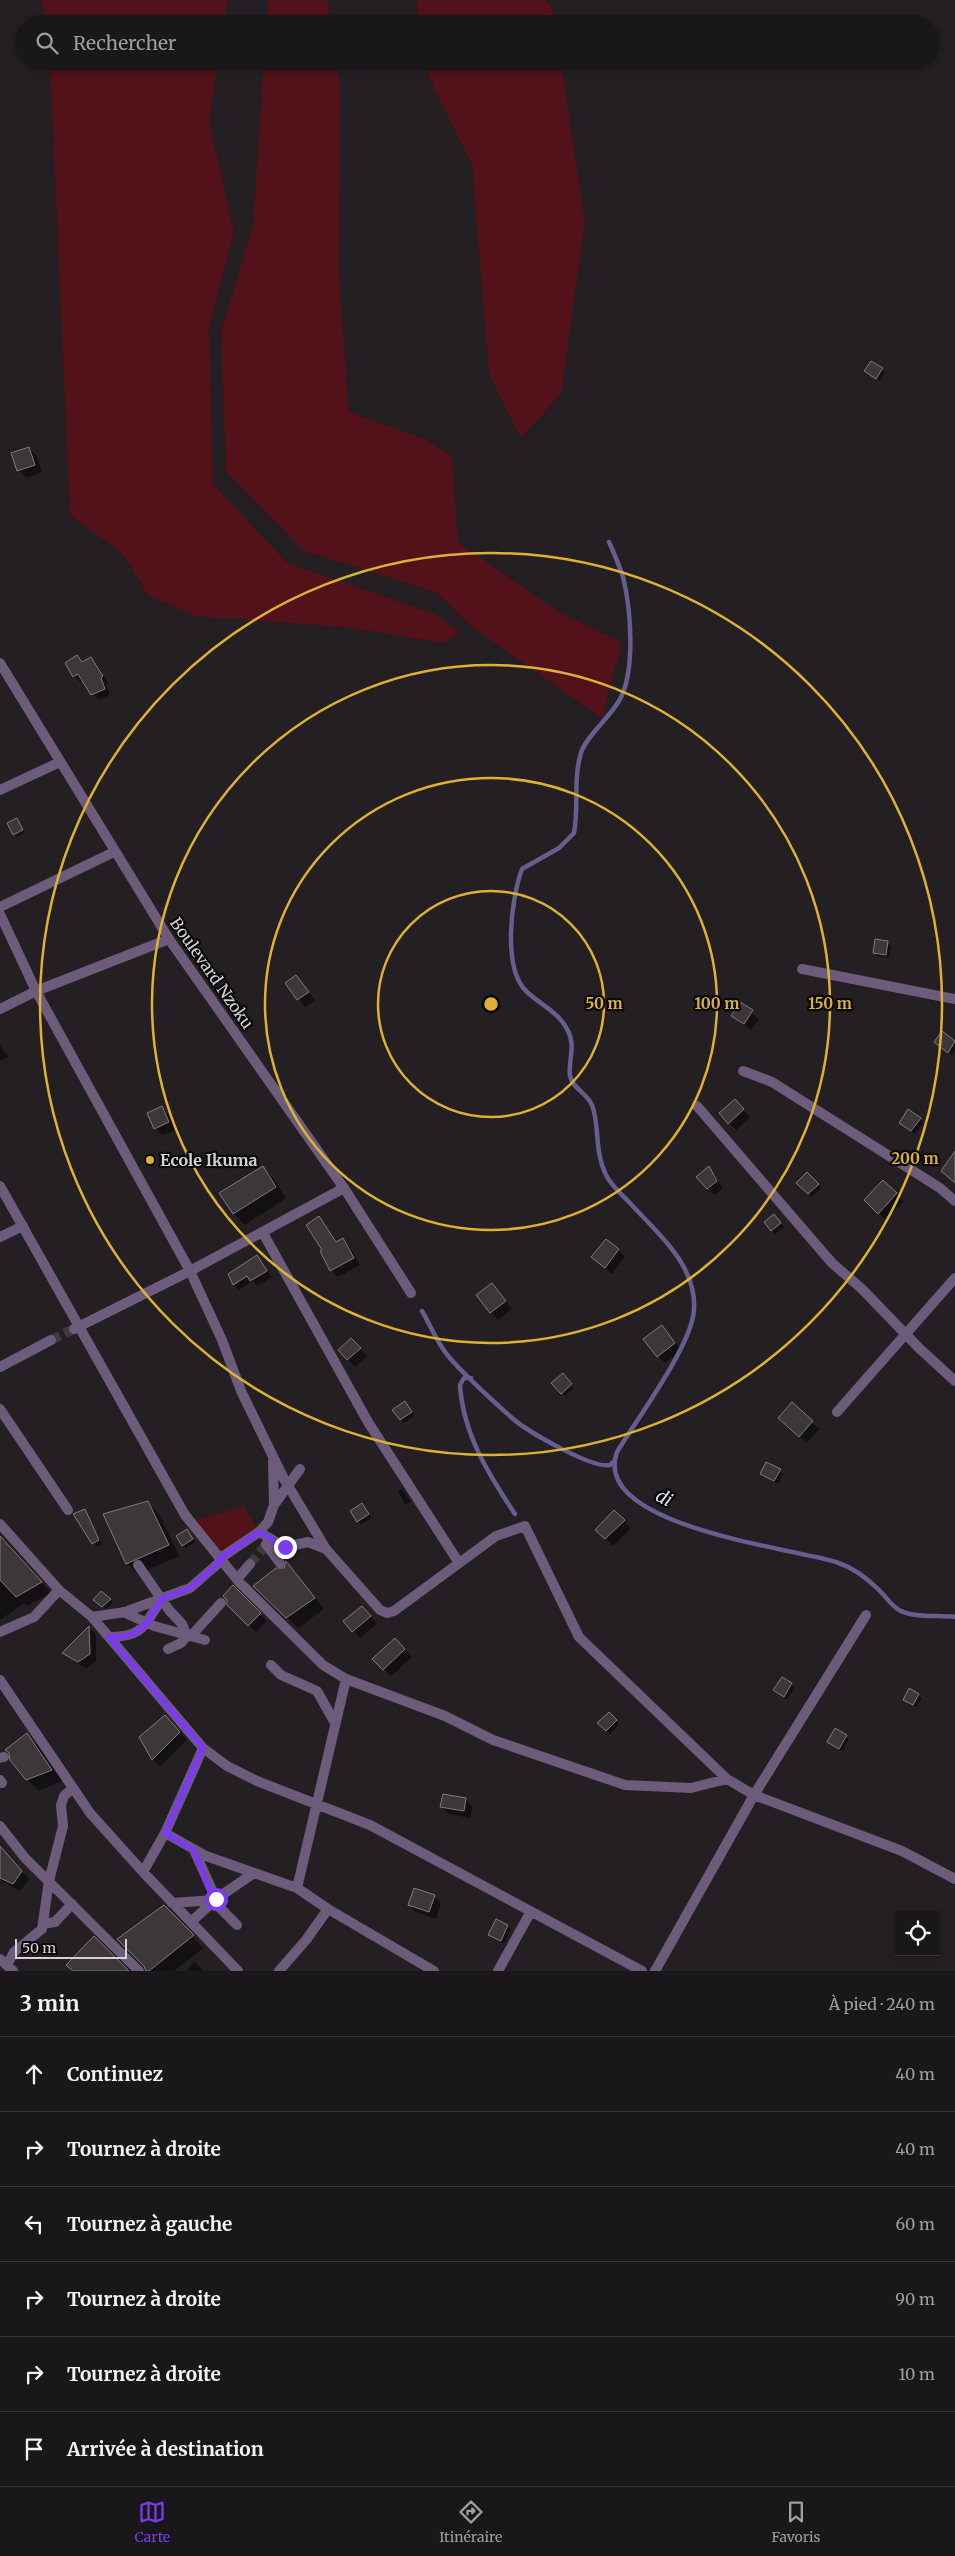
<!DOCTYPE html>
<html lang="fr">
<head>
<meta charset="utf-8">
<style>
	:root { --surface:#1a171a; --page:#272427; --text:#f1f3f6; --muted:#9f9fa2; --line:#383639; --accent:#7c3aed }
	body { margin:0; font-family:Merriweather,serif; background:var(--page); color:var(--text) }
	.controls { position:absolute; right:15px; bottom:15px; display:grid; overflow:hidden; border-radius:0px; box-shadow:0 2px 8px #0003 }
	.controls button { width:45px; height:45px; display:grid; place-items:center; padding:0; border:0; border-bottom:1px solid var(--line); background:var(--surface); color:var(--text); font:25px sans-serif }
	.scale { position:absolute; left:15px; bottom:12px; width:112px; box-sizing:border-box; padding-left:5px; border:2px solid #d4d2d4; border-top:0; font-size:14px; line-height:18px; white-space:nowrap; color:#d4d2d4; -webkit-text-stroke:4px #0b0a0b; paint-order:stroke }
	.stop { position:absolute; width:15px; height:15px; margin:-11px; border:4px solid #7c3aed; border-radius:50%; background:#fff }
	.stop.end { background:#7c3aed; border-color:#fff; box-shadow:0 1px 5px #0008 }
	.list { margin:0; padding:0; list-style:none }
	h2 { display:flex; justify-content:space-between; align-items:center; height:65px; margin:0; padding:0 20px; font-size:21px }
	h2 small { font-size:16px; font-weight:400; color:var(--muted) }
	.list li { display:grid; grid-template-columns:32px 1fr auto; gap:15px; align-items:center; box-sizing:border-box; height:75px; padding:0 20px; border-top:1px solid var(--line) }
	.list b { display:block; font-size:19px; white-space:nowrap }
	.list em { font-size:16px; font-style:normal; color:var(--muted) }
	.icon { flex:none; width:28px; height:28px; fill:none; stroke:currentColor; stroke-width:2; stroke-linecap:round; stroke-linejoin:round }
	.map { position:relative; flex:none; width:955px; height:1971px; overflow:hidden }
	.search { position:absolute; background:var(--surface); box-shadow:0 2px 8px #0003; left:15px; right:15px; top:15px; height:55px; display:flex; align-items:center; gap:12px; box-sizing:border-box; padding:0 18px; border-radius:28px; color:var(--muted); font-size:19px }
	.sheet { height:515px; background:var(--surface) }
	nav { display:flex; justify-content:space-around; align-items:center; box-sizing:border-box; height:70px; border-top:1px solid var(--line); background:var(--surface); font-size:14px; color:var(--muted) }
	nav a { display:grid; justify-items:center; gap:2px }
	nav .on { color:var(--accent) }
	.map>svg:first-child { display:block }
	.green { fill:#531119 }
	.shadow { fill:#0007 }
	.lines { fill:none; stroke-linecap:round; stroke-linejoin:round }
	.stream { stroke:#665e8f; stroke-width:4.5 }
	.building { fill:#3c3738; stroke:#807b7c }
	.minor-tunnel { stroke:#3e3a3d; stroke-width:10; stroke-dasharray:10 5; stroke-linecap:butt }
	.minor { stroke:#6c5b7a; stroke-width:10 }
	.tertiary { stroke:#6c5b7a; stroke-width:10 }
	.route { stroke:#7c3aed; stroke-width:6 }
	.ring { fill:none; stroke:#ddb133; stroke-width:2.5 }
	.poi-dot { fill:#ddb133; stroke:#0b0a0b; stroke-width:2 }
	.labels { text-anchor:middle; stroke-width:4.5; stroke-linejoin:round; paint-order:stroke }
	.street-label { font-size:16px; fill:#d4d2d4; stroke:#0b0a0b }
	.poi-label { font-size:16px; font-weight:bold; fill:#d4d2d4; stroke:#0b0a0b; text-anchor:start }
	.water-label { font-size:18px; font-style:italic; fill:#ddddf2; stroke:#0b0a0b }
	.centre { fill:#ddb133; stroke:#0b0a0b; stroke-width:2.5 }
	.ring-label { font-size:15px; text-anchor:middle; font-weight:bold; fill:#ddb133; stroke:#0b0a0b; stroke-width:4.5; stroke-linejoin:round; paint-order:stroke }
</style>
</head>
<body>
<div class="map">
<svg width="955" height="1971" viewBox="0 0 955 1971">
	<rect width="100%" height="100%" fill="#231f22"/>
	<!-- green -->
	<path class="green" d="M 42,0 L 227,0 L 224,24 L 46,24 Z
		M 268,0 L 327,0 L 330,24 L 267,24 Z
		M 416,0 L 546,0 L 554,13 L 555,24 L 420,24 Z
		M 50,61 L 218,61 L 209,120 L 234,232 L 209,329 L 213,484 L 287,563 L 435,614 L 460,632 L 443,643 L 345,627 L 196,616 L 149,596 L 123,554 L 70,515 Z
		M 264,61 L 336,61 L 340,88 L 339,277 L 349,412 L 425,439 L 452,457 L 458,543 L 562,614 L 622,642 L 602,718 L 472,627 L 436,592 L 304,551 L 226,472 L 221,331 L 253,225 Z
		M 426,61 L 561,61 L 585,223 L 561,394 L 521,438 L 489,374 L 472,165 L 429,77 Z
		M 244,1506 L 259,1532 L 219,1559 L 193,1521 Z"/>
	<!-- shadow -->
	<path class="shadow" d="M 882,369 L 885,372 L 880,381 L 869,374 Z
		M 29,448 L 36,455 L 42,472 L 26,478 L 19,470 Z
		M 77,656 L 84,663 L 91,658 L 97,664 L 108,683 L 106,684 L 110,695 L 98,700 L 83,680 L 80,682 L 74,676 Z
		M 17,820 L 25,833 L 17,837 L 14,834 Z
		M 887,943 L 891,946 L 889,958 L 878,956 L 874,953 Z
		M 296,976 L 315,1000 L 305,1007 L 287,983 Z
		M 741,1004 L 759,1019 L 751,1030 L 733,1016 Z
		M 942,1033 L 955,1042 L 955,1051 L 952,1055 L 938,1045 Z
		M 0,1045 L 8,1057 L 0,1061 Z
		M 162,1108 L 169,1115 L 176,1130 L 162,1135 L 155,1128 Z
		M 742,1108 L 750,1117 L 736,1130 L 720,1113 Z
		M 920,1119 L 923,1122 L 915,1134 L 904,1126 Z
		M 262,1167 L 273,1178 L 286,1198 L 245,1225 L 234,1214 Z
		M 709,1168 L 723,1188 L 715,1195 L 707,1188 Z
		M 807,1174 L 821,1188 L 812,1197 L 798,1183 Z
		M 883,1181 L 904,1201 L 886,1220 L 865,1200 Z
		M 774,1216 L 784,1227 L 775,1234 L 765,1223 Z
		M 319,1218 L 338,1243 L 343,1240 L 350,1247 L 360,1265 L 338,1277 L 331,1270 L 324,1250 Z
		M 618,1250 L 625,1257 L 612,1274 L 600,1264 Z
		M 257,1256 L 272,1277 L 257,1286 L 253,1281 L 239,1290 L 234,1284 Z
		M 492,1284 L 512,1309 L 498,1320 L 491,1312 Z
		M 662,1326 L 682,1351 L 665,1363 L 658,1356 Z
		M 358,1347 L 367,1356 L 355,1367 L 339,1350 Z
		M 562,1375 L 574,1388 L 565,1396 L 553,1383 Z
		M 792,1404 L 819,1429 L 807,1443 L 786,1425 Z
		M 408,1406 L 414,1416 L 404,1423 L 401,1420 Z
		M 780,1471 L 783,1474 L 778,1484 L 761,1474 Z
		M 402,1489 L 411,1502 L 405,1505 L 398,1491 Z
		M 148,1503 L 159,1514 L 179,1556 L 138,1574 L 127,1563 Z
		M 365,1508 L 372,1518 L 361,1525 L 351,1512 Z
		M 84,1511 L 102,1544 L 97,1547 L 75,1515 Z
		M 614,1512 L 631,1528 L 613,1546 L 597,1530 Z
		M 190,1534 L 195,1542 L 186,1548 L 183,1545 Z
		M 0,1538 L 51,1593 L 27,1606 L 24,1603 L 0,1620 Z
		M 287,1563 L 324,1609 L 298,1628 L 283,1613 Z
		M 233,1587 L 267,1621 L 256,1632 L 229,1605 Z
		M 101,1592 L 113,1603 L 106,1609 L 98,1603 Z
		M 369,1614 L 377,1624 L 360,1638 L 345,1621 Z
		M 89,1628 L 96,1634 L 96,1661 L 86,1669 L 64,1653 Z
		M 395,1639 L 412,1657 L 391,1676 L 374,1659 Z
		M 791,1684 L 794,1688 L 787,1699 L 775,1690 Z
		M 909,1690 L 922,1698 L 917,1707 L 904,1699 Z
		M 609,1714 L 619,1724 L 610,1734 L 599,1723 Z
		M 165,1717 L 187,1740 L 160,1766 L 153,1759 L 141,1737 Z
		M 27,1734 L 38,1745 L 62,1781 L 38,1791 L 27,1779 Z
		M 846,1736 L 849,1739 L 843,1751 L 828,1742 Z
		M 465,1800 L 473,1807 L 470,1818 L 449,1814 L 442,1807 Z
		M 0,1848 L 29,1879 L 20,1891 L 0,1880 Z
		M 434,1896 L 441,1903 L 436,1919 L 416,1912 L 409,1905 Z
		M 164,1906 L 203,1948 L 174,1971 L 146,1971 L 145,1966 Z
		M 507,1926 L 511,1929 L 504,1943 L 490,1934 Z
		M 194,1961 L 200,1967 L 203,1971 L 187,1971 Z"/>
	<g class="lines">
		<!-- stream -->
		<path class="stream" d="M 609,542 C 614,553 619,565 623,577 C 631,609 636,672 619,701 C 609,718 585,738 581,753 C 573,779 579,806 574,833 L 559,848 L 522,869 C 511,899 502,969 527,992 C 541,1005 560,1013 568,1031 C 576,1046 568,1061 570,1076 C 573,1089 587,1093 592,1105 C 600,1126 594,1151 606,1175 C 611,1185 620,1193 628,1201 C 656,1232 697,1264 694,1310 C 692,1345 637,1419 617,1452 C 590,1526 792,1548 836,1562 C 852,1567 868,1579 880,1591 C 886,1597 891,1605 899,1610 C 913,1618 938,1615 955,1617
			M 422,1311 C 431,1326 437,1343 449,1357 C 467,1378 491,1399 512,1418 C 527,1431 592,1469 610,1465 L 613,1462
			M 471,1378 L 464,1378 L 460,1385 C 463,1434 489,1475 515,1514"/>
	</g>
	<!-- building -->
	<path class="building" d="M 871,361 L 883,368 L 876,379 L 864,371 Z
		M 29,447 L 35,465 L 17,471 L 11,453 Z
		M 77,655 L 82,662 L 91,657 L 103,676 L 101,678 L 105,689 L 91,695 L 78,674 L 73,677 L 65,663 Z
		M 17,818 L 23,830 L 13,835 L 7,823 Z
		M 875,939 L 888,941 L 886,955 L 873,953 Z
		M 296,975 L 309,992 L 297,1000 L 285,983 Z
		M 740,1002 L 753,1010 L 744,1024 L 731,1016 Z
		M 942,1031 L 955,1041 L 948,1053 L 934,1042 Z
		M 735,1099 L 744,1109 L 728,1124 L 719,1113 Z
		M 162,1106 L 169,1122 L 154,1129 L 147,1113 Z
		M 908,1109 L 921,1118 L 911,1131 L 899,1123 Z
		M 955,1151 L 955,1183 L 941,1171 Z
		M 263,1166 L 276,1187 L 233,1214 L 219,1193 Z
		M 709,1166 L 717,1181 L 707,1189 L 696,1177 Z
		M 807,1172 L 819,1184 L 808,1194 L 796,1183 Z
		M 883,1180 L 897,1193 L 878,1214 L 864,1200 Z
		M 774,1214 L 781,1223 L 771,1231 L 764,1222 Z
		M 319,1216 L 336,1242 L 343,1238 L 354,1258 L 330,1271 L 320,1251 L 322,1250 L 306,1225 Z
		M 606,1239 L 619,1249 L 605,1268 L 591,1257 Z
		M 257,1255 L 267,1271 L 250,1281 L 247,1276 L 233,1285 L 228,1274 Z
		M 492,1283 L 506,1301 L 490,1313 L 476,1295 Z
		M 662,1325 L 675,1343 L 657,1357 L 643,1339 Z
		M 351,1338 L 361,1348 L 347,1360 L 338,1350 Z
		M 563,1373 L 572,1384 L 561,1394 L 551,1383 Z
		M 405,1401 L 412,1412 L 400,1420 L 392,1410 Z
		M 792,1402 L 813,1421 L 799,1437 L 778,1418 Z
		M 766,1462 L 781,1469 L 774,1481 L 760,1474 Z
		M 148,1501 L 169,1545 L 126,1564 L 103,1514 Z
		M 362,1503 L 369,1514 L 357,1522 L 350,1511 Z
		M 85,1509 L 99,1540 L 92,1544 L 73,1514 Z
		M 614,1510 L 625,1520 L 605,1539 L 595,1530 Z
		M 187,1529 L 193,1539 L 182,1546 L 176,1536 Z
		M 0,1536 L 42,1582 L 16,1597 L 0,1580 Z
		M 286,1561 L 315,1598 L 286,1618 L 253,1586 L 276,1568 L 284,1568 Z
		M 233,1585 L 261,1613 L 248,1626 L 227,1605 L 227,1600 L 223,1596 Z
		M 101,1591 L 111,1599 L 102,1607 L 93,1600 Z
		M 362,1606 L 371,1616 L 352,1632 L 343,1621 Z
		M 89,1626 L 90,1654 L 78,1662 L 62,1653 Z
		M 395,1638 L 405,1649 L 383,1670 L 372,1659 Z
		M 782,1677 L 792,1683 L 784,1697 L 773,1690 Z
		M 909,1688 L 919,1694 L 913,1705 L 903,1700 Z
		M 609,1712 L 617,1720 L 606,1731 L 597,1723 Z
		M 165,1715 L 180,1732 L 152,1760 L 139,1737 Z
		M 835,1728 L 847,1735 L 839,1749 L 827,1742 Z
		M 27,1733 L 52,1770 L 26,1780 L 10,1760 L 9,1753 L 5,1750 Z
		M 443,1794 L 466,1798 L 464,1811 L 440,1807 Z
		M 0,1846 L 22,1871 L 13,1884 L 0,1878 Z
		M 414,1888 L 435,1895 L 429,1912 L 408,1905 Z
		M 164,1905 L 194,1935 L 149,1971 L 146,1971 L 144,1966 L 117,1939 Z
		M 496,1919 L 508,1925 L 501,1941 L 488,1935 Z
		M 94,1936 L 129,1971 L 73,1971 L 66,1965 Z"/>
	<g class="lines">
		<!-- minor-tunnel -->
		<path class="minor-tunnel" d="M 51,1340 L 74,1329
			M 250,1564 L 266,1545"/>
		<!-- minor -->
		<path class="minor" d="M 0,790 L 60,762
			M 0,907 L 114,852
			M 0,914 L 36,991 L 190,1271 L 222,1340 L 241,1391 L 284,1479 L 326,1549 L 380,1610 L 387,1613 L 394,1611 L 496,1536 L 525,1526 L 579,1637 L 727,1779 L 754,1795 L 902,1851 L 955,1879
			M 802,969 L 955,999
			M 0,1009 L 36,991 L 169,939
			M 743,1071 L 772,1082 L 940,1188 L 955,1201
			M 697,1106 L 832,1263 L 862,1289 L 919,1348 L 955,1381
			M 0,1186 L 185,1515 L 240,1583 L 323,1665 L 346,1679 L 445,1716 L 493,1740 L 625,1785 L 691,1788 L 727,1779
			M 263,1233 L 368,1422 L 459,1563
			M 0,1237 L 23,1226
			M 74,1329 L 190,1271 L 344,1188
			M 0,1367 L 51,1340
			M 0,1409 L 68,1510
			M 837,1412 L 955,1278
			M 273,1461 L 274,1505
			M 0,1524 L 59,1590 L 92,1617 L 203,1748 L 227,1766 L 257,1781 L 370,1825 L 642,1971
			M 259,1532 L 285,1547 L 308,1542 L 326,1549
			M 266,1544 L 280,1563
			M 219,1559 L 259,1532 L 268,1522 L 274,1505 L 300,1469
			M 138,1565 L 169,1610 L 182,1624 L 187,1636 L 181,1643 L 168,1649
			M 237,1579 L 250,1564
			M 123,1612 L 154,1626 L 205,1640
			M 92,1617 L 125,1612 L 190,1588 L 221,1561
			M 0,1632 L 34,1617 L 59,1590
			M 191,1636 L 221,1603
			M 109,1637 C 145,1637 144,1624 162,1599
			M 271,1665 L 281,1675 L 317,1691 L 335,1723
			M 0,1680 L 90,1813 L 143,1872 L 238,1971
			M 0,1758 L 4,1757
			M 0,1780 L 2,1783
			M 0,1826 L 25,1858 L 139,1971
			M 165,1833 L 206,1856 L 297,1888 L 328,1909 L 434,1971
			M 194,1850 L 220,1908 L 237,1925
			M 143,1872 L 165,1833 L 203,1748
			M 297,1888 L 346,1679
			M 172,1903 L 215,1900
			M 191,1922 L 216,1899 L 254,1873
			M 43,1924 L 55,1922 L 72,1904
			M 0,1959 L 13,1971
			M 7,1965 L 14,1952 L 42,1929 L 49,1881 L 63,1826 L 61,1805 L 64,1796 L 73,1788
			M 279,1971 L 306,1940 L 328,1909
			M 498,1971 L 530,1913
			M 655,1971 L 754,1795 L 866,1615"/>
		<!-- tertiary -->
		<path class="tertiary" d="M 0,663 L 169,939 L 344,1188 L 411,1293"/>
	</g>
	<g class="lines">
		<!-- route -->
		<path class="route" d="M 216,1899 L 209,1888 L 194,1850 L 165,1833 L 203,1748 L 109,1637 L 122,1637 L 135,1633 L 148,1623 L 152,1614 L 163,1598 L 190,1588 L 221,1561 L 219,1559 L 259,1532 L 285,1547"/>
	</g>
	<!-- distance rings -->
	<g class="ring">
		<circle cx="491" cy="1004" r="113"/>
		<circle cx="491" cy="1004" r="226"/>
		<circle cx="491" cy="1004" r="339"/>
		<circle cx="491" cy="1004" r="451"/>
	</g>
	<!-- markers -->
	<circle class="poi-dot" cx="150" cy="1160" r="5"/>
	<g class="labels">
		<!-- street labels -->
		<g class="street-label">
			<text transform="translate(212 973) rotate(55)" y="6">Boulevard Nzoku</text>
		</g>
		<!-- poi labels -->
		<g class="poi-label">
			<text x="160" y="1166">Ecole Ikuma</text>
		</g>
		<!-- water labels -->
		<g class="water-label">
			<text transform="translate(664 1498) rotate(29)" y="6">di</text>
		</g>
	</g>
	<circle cx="491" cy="1004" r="8" class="centre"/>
	<g class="ring-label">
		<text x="604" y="1009">50 m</text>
		<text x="717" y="1009">100 m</text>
		<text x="830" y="1009">150 m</text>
		<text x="915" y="1164">200 m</text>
	</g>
</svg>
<div class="controls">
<button><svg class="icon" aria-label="locate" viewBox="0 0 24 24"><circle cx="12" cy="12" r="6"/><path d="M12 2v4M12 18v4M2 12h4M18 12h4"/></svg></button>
</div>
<div class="scale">50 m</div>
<div class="stop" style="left:216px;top:1899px"></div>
<div class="stop end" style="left:285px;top:1547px"></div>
<div class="search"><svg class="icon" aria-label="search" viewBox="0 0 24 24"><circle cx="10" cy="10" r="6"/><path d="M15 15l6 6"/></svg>Rechercher</div>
</div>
<section class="sheet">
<h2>3 min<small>À pied · 240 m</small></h2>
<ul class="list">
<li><svg class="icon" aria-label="ahead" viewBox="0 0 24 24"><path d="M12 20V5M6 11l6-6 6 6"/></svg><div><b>Continuez</b></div><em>40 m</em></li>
<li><svg class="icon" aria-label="right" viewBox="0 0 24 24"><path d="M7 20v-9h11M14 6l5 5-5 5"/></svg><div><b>Tournez à droite</b></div><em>40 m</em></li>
<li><svg class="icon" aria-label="left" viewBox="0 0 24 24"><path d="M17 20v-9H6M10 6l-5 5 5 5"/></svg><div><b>Tournez à gauche</b></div><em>60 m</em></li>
<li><svg class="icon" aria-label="right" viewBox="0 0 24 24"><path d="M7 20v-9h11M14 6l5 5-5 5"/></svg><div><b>Tournez à droite</b></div><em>90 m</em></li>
<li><svg class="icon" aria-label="right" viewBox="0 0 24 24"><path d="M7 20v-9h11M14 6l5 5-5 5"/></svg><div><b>Tournez à droite</b></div><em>10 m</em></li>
<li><svg class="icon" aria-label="arrive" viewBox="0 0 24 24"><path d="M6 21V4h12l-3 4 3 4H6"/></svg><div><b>Arrivée à destination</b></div></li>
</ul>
</section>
<nav>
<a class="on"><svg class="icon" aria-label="map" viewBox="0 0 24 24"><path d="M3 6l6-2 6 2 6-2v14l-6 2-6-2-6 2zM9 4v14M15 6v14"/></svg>Carte</a>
<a><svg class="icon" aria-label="directions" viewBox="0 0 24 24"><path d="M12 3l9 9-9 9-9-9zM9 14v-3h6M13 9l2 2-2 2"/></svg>Itinéraire</a>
<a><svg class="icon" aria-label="saved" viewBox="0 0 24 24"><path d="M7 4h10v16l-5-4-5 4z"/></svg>Favoris</a>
</nav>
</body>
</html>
